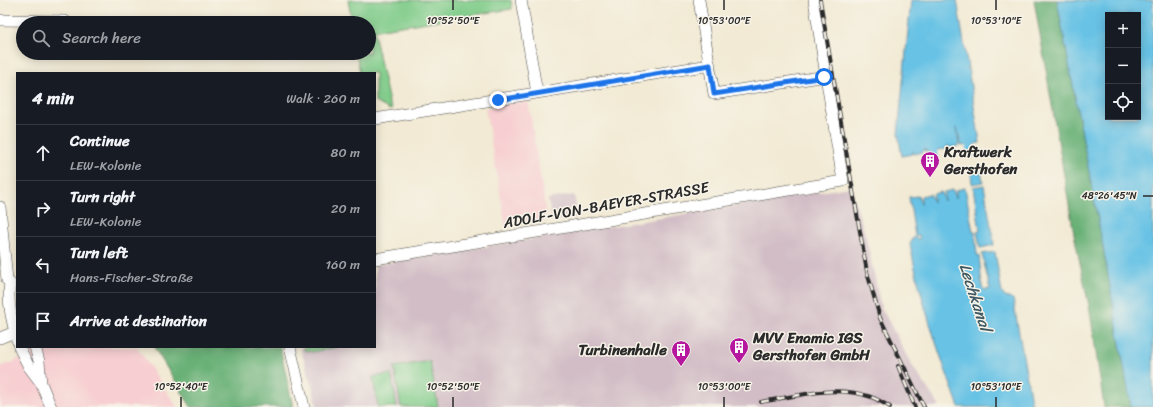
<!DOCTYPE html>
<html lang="en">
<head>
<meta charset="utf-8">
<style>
	:root { --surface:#171b24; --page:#242831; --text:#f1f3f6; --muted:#9ea1a6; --line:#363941 }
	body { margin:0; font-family:Sriracha,sans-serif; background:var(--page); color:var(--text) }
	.controls { position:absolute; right:12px; top:12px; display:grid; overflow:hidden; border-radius:0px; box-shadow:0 2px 10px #0003 }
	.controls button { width:36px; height:36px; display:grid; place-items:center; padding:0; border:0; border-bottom:1px solid var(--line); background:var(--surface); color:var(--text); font:20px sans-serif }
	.stop { position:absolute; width:12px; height:12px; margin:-9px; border:3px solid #1a73e8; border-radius:50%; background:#fff }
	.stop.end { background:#1a73e8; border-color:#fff; box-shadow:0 1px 4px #0008 }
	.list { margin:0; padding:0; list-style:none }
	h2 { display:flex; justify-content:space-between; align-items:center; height:52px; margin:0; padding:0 16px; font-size:17px }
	h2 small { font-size:13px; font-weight:400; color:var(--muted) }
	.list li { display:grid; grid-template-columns:26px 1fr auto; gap:12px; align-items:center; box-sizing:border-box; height:56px; padding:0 16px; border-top:1px solid var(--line) }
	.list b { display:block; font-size:15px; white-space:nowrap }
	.list p { margin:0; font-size:13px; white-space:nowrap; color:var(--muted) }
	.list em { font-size:13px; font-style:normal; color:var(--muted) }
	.icon { flex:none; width:22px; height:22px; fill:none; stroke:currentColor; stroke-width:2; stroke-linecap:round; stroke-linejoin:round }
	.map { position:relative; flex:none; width:1153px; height:407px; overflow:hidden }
	.search { position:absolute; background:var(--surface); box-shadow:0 2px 10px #0003; left:16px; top:16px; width:360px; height:44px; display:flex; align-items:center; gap:10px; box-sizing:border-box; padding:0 14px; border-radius:22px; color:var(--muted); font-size:15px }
	.panel { position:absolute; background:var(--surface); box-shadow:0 2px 10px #0003; left:16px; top:72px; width:360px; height:276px; border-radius:0px }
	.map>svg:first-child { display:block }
	.built { fill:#f7cfd2 }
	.industrial { fill:#d2bdc6 }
	.green { fill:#80cc8a; stroke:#567c5a }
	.forest { fill:#68b076; stroke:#4a6e50 }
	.water { fill:#68c2e5; stroke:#4a7688; fill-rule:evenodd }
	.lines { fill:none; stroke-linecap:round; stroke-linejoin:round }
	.canal { stroke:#68c2e5; stroke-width:9 }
	.minor-casing { stroke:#494844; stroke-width:12 }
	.minor { stroke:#fff; stroke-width:11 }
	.rail-casing { stroke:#2b2b2b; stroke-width:4 }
	.rail { stroke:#f7f3e8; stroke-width:2.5; stroke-dasharray:8; stroke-linecap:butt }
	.route { stroke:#1a73e8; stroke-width:5 }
	.ticks { fill:none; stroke:#2b2b2b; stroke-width:1.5 }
	.labels { text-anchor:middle; stroke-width:3; stroke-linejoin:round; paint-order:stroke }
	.poi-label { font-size:15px; font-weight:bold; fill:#2b2b2b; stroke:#f7f3e8; text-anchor:start }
	.street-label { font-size:15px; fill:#2b2b2b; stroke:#f7f3e8 }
	.water-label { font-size:16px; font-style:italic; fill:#3d5863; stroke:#f7f3e8 }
	.ticks-label { font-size:10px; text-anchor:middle; fill:#2b2b2b; stroke:#f7f3e8; stroke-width:3; stroke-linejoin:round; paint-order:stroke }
</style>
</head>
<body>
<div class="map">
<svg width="1153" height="407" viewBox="0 0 1153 407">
	<rect width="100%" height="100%" fill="#f7f3e8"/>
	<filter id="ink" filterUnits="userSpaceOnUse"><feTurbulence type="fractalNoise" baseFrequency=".025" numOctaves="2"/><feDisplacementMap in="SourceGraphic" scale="8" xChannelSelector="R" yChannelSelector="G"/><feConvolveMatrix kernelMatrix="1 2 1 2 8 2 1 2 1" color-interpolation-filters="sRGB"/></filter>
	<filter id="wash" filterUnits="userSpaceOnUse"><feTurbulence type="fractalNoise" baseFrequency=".012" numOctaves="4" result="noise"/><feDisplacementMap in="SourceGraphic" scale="16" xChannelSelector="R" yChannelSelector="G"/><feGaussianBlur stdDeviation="0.9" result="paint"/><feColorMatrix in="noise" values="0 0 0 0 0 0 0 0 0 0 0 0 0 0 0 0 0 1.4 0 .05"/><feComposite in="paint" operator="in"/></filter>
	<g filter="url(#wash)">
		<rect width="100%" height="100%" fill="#f2ead4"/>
		<!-- built -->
		<path class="built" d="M 528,100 L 546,213 L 544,221 L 506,227 L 485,108 Z
			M 42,347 L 137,347 L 177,407 L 0,407 L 0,366 L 11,363 Z"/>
		<!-- industrial -->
		<path class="industrial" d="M 850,187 L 865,233 L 881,307 L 911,364 L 940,407 L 317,407 L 314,392 L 300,347 L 375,347 L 375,265 Z
			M 574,195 L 578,217 L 552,221 L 548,199 Z"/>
		<!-- green -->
		<path class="green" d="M 348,0 L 511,0 L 512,9 L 369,31 L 369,23 L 352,23 Z
			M 374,32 L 389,103 L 392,109 L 390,110 L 375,102 L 375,73 L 360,73 L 356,53 L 369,53 L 369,33 Z
			M 304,347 L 338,347 L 312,352 L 304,350 Z
			M 430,361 L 438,407 L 401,407 L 394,367 Z
			M 391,374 L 397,407 L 378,407 L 373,377 Z"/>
		<!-- forest -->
		<path class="forest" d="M 1034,0 L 1057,0 L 1104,252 L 1131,407 L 1104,407 L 1090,311 L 1074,234 Z
			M 154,347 L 280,347 L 293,407 L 191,407 Z"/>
		<!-- water -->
		<path class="water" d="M 911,0 L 957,0 L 980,143 L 961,146 L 957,128 L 959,146 L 949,148 L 948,145 L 946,149 L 937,150 L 936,147 L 935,150 L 926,152 L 925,149 L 923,152 L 914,154 L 913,151 L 912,154 L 902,156 L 898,134 Z
			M 1057,0 L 1153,0 L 1153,407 L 1131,407 L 1104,252 ZM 1108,15 L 1138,15 L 1138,117 L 1108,117 Z
			M 981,171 L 983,182 L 972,184 L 971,173 Z
			M 984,185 L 994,245 L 980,248 L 977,231 L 980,230 L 973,187 Z
			M 965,188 L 973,232 L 975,232 L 977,255 L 979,255 L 982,287 L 985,290 L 990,289 L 982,254 L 995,252 L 1002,293 L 1005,297 L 1013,299 L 1032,407 L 959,407 C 939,354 920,299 910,244 L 914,237 L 919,239 L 920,236 L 918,235 L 915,236 L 909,197 L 918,196 L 921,204 L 921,196 L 930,194 L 933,202 L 933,194 L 941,192 L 944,201 L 944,192 L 953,190 L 956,198 L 956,190 Z"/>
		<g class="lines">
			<!-- canal -->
			<path class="canal" d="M 932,140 L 933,156
				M 970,145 L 971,153"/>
		</g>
	</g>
	<g filter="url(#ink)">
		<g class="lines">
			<defs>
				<path id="minor" d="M 521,0 L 537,93
					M 699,0 L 714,94 L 826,76 L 814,0
					M 0,20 L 65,21
					M 375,119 L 710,65
					M 0,207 L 7,280
					M 375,259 L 843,181 L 826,76
					M 10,283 C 7,302 12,321 17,340
					M 0,338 L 17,331
					M 19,347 L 29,367 L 41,383
					M 35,347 L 39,361 L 41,383 L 51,407
					M 290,347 L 304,407"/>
			</defs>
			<!-- minor casing -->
			<use href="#minor" class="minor-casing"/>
			<!-- minor -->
			<use href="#minor" class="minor"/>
			<defs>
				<path id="rail" d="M 820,0 L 867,272 L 880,318 L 924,407
					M 898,366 L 915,407
					M 761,402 C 796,396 833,385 868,396 C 876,398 883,403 890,407"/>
			</defs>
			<!-- rail casing -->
			<use href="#rail" class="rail-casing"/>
			<!-- rail -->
			<use href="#rail" class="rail"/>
		</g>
	</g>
	<g class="lines" filter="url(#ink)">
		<!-- route -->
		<path class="route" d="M 498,100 L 710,65 L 714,94 L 824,77"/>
	</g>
	<!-- ticks -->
	<path class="ticks" d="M 453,0 L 453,10M 724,0 L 724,10M 996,0 L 996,10M 1143,196 L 1153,196M 181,397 L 181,407M 453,397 L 453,407M 724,397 L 724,407M 996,397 L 996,407"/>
	<!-- icons -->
	<defs>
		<symbol id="building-pin" viewBox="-11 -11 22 30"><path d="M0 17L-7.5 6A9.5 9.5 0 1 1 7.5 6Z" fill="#b5179e" stroke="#f7f3e8"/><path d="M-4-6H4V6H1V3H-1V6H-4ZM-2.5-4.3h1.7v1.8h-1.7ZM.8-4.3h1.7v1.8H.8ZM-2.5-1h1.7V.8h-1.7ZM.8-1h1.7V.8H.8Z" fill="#fff"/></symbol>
	</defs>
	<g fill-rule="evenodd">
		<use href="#building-pin" x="919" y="150" width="22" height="30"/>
		<use href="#building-pin" x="728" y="336" width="22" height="30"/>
		<use href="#building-pin" x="670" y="339" width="22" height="30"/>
	</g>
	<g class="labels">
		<!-- poi labels -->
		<g class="poi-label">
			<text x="944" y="157">Kraftwerk<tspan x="944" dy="17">Gersthofen</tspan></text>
			<text x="753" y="343">MVV Enamic IGS<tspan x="753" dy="17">Gersthofen GmbH</tspan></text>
			<text x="667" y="355" text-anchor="end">Turbinenhalle</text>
		</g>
		<!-- street labels -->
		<g class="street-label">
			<text transform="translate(606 205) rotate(-10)" y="5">ADOLF-VON-BAEYER-STRASSE</text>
		</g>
		<!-- water labels -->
		<g class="water-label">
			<text transform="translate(976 297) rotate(72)" y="6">Lechkanal</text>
		</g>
	</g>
	<g class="ticks-label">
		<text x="453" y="24">10°52'50"E</text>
		<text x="724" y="24">10°53'00"E</text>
		<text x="996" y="24">10°53'10"E</text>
		<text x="1109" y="199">48°26'45"N</text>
		<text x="181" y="390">10°52'40"E</text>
		<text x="453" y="390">10°52'50"E</text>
		<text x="724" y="390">10°53'00"E</text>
		<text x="996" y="390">10°53'10"E</text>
	</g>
</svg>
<div class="controls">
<button>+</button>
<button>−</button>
<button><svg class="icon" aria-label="locate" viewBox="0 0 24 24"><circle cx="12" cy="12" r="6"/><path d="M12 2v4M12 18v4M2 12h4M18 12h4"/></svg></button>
</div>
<div class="stop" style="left:824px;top:77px"></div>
<div class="stop end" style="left:498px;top:100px"></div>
<div class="search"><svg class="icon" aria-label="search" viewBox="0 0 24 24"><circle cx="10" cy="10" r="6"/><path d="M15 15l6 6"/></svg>Search here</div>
<section class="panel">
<h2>4 min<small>Walk · 260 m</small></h2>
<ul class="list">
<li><svg class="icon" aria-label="ahead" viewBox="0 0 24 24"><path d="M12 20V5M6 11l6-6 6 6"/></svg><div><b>Continue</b><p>LEW-Kolonie</p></div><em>80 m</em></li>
<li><svg class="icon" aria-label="right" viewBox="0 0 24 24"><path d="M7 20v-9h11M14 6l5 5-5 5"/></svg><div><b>Turn right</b><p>LEW-Kolonie</p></div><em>20 m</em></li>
<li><svg class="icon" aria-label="left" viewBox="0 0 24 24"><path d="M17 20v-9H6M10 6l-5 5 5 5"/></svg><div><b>Turn left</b><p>Hans-Fischer-Straße</p></div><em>160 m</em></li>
<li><svg class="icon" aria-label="arrive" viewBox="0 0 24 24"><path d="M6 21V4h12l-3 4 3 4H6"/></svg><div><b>Arrive at destination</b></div></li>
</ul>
</section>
</div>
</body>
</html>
